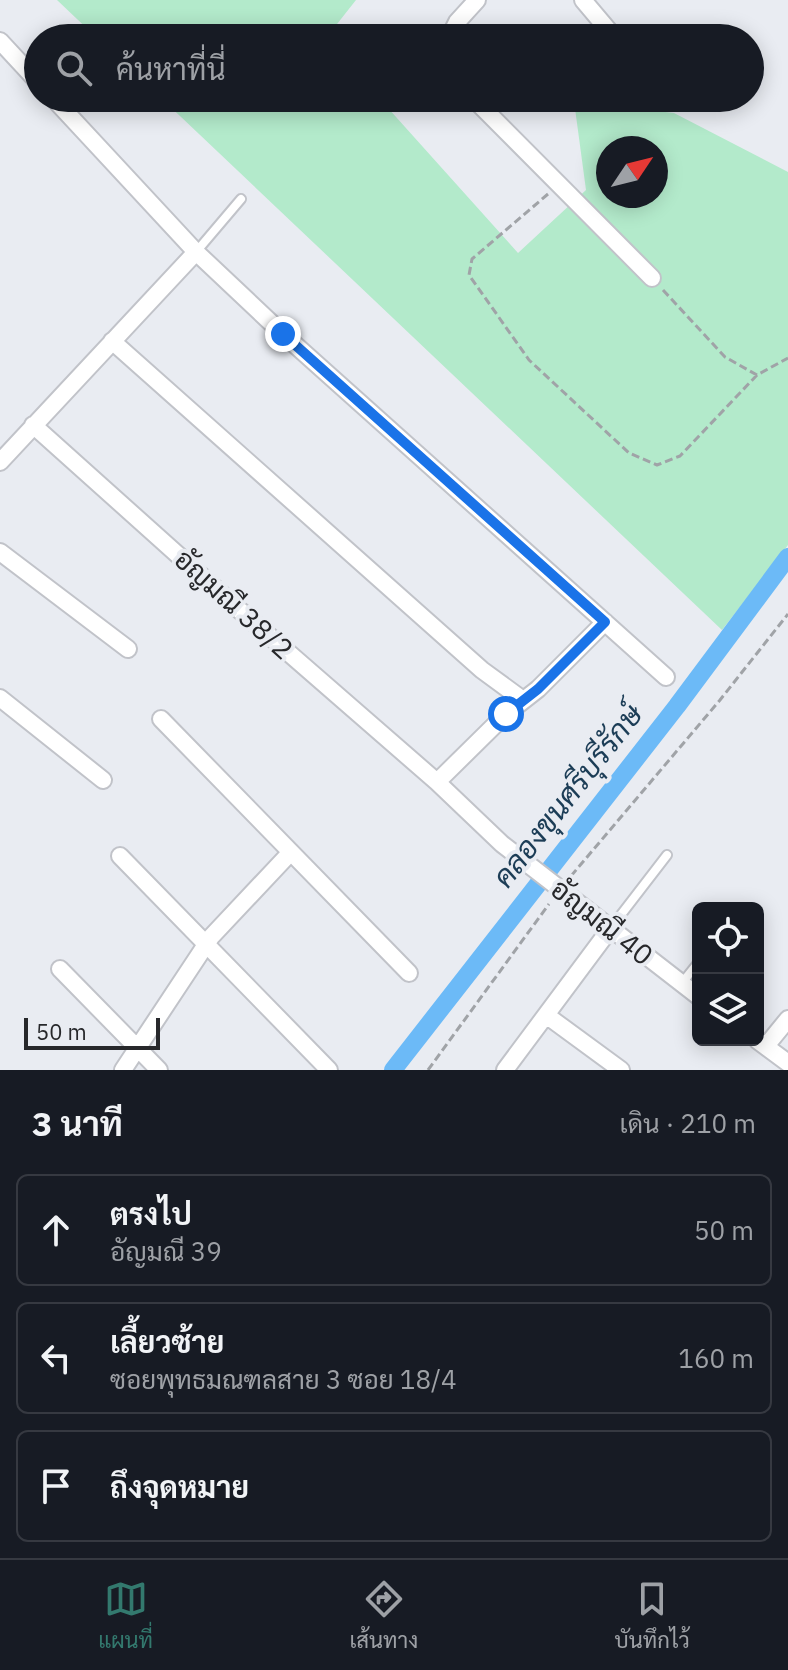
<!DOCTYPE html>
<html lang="th">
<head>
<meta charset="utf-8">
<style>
	:root { --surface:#171b24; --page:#242831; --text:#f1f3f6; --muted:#9ea1a6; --line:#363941; --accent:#33796e }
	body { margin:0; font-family:"IBM Plex Sans",Sarabun,sans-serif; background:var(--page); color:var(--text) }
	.controls { position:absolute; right:24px; bottom:24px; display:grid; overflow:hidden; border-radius:12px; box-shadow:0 4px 20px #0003 }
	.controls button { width:72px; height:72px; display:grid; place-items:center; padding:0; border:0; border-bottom:2px solid var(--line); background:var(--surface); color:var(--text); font:40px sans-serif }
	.compass { position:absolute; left:596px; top:136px; width:72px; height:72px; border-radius:50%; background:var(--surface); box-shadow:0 4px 20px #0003; rotate:55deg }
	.scale { position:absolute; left:24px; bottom:20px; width:136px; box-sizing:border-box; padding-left:8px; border:4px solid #27282b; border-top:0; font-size:22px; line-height:28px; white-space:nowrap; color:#27282b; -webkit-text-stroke:6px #e9ecf2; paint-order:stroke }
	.stop { position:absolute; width:24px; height:24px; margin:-18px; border:6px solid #1a73e8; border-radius:50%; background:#fff }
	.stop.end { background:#1a73e8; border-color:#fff; box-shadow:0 2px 8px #0008 }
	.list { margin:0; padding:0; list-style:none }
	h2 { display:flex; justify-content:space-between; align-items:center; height:104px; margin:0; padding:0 32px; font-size:34px }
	h2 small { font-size:26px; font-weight:400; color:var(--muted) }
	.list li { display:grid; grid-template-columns:52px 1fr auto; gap:24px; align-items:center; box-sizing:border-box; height:112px; margin:0 16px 16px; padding:0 16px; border:2px solid var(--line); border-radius:12px }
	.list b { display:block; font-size:30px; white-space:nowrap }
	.list p { margin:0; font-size:26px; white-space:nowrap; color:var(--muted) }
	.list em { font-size:26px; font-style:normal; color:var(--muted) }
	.icon { flex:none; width:44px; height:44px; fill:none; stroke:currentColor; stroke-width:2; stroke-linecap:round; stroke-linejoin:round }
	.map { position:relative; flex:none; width:788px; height:1070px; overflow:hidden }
	.search { position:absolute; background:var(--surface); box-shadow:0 4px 20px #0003; left:24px; right:24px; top:24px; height:88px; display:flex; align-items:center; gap:20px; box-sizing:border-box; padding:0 28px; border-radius:44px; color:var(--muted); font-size:30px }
	.sheet { height:488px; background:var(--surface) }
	nav { display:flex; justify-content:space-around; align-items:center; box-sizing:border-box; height:112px; border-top:2px solid var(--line); background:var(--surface); font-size:22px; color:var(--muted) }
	nav a { display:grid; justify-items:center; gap:4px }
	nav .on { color:var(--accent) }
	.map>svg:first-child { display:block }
	.green { fill:#b3eacb; fill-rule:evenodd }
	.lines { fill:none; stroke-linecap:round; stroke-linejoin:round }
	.canal { stroke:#6cbaf7; stroke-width:18 }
	.lane-casing { stroke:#c1c3c9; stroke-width:12 }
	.street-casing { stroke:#c1c3c9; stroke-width:20 }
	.path { stroke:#a0a3a7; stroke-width:3; stroke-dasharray:8 4; stroke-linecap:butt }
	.lane { stroke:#fff; stroke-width:8 }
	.street { stroke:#fff; stroke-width:16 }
	.route { stroke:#1a73e8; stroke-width:10 }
	.labels { text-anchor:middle; stroke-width:8; stroke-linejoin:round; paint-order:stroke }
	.street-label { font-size:28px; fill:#27282b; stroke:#e9ecf2 }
	.water-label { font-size:30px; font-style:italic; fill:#1c3d56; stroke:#e9ecf2 }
</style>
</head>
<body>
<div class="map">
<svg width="788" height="1070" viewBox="0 0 788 1070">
	<rect width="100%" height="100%" fill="#e9ecf2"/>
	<!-- green -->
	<path class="green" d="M 57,0 L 356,0 L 326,38 L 97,38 Z
		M 161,98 L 379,98 L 518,253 L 586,190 L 574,101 L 674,113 L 788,172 L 788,545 L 722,630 ZM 608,148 L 656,148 L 656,196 L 608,196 Z"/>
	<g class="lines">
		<!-- canal -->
		<path class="canal" d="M 393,1070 L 677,706 L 788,557"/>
		<defs>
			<path id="lane" d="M 196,252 L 241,199
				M 610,929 L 667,855
				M 682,983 L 698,963"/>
			<path id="street" d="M 583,0 L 615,38
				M 449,38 L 457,22 L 477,0
				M 0,41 L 38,82
				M 53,98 L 196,252 L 283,334 L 666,677
				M 473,98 L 652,278
				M 112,341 L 482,670 L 523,700
				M 33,425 L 236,607 L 437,782 L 502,844 L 698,996
				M 0,462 L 196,252
				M 0,552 L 128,649
				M 0,698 L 103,780
				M 161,719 L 409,973
				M 437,782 L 506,714 L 538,689 L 605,622
				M 120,856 L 329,1070
				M 60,969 L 159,1070
				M 546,1015 L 621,1070
				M 757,1040 L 788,1063
				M 766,1046 L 788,1019
				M 123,1070 L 211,937 L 291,852
				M 505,1070 L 610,929"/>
		</defs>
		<!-- lane casing -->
		<use href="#lane" class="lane-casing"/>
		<!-- street casing -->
		<use href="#street" class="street-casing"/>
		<!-- path -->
		<path class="path" d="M 548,194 L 472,259 L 469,275 L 529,360 L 629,453 L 657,465 L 680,456 L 757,375
			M 663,290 L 725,357 L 757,375 L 788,358
			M 571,876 L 720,700 L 788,614
			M 428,1070 L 549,904"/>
		<!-- lane -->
		<use href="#lane" class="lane"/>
		<!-- street -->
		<use href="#street" class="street"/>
	</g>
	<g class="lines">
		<!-- route -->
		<path class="route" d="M 283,334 L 605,622 L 538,689 L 506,714"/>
	</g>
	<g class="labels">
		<!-- street labels -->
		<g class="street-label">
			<text transform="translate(234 604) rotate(42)" y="10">อัญมณี 38/2</text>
			<text transform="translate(602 922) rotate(38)" y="10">อัญมณี 40</text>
		</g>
		<!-- water labels -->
		<g class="water-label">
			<text transform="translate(568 796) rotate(-52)" y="10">คลองขุนศรีบุรีรักษ์</text>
		</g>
	</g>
</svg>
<div class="controls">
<button><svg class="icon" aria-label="locate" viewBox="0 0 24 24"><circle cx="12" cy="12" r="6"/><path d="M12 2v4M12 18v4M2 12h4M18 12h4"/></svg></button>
<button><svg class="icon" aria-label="layers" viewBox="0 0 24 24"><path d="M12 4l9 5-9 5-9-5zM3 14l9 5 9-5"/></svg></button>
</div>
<svg class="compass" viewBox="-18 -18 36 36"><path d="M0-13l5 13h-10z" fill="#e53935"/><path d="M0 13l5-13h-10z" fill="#9ea1a6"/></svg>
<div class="scale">50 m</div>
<div class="stop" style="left:506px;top:714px"></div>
<div class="stop end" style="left:283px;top:334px"></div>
<div class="search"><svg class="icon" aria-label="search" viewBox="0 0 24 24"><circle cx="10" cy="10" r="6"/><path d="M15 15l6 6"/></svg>ค้นหาที่นี่</div>
</div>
<section class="sheet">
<h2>3 นาที<small>เดิน · 210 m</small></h2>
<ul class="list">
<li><svg class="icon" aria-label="ahead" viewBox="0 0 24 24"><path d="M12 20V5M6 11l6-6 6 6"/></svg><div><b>ตรงไป</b><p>อัญมณี 39</p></div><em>50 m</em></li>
<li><svg class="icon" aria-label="left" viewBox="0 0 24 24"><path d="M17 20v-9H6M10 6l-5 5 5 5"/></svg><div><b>เลี้ยวซ้าย</b><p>ซอยพุทธมณฑลสาย 3 ซอย 18/4</p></div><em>160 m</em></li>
<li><svg class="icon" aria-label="arrive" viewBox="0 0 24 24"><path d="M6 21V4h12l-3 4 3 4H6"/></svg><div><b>ถึงจุดหมาย</b></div></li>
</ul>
</section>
<nav>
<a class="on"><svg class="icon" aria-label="map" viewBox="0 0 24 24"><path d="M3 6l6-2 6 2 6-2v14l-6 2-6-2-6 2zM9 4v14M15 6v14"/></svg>แผนที่</a>
<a><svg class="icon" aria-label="directions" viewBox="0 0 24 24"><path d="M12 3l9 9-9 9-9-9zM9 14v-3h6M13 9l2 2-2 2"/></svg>เส้นทาง</a>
<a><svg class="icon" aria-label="saved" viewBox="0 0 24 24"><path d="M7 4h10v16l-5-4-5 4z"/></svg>บันทึกไว้</a>
</nav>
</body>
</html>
